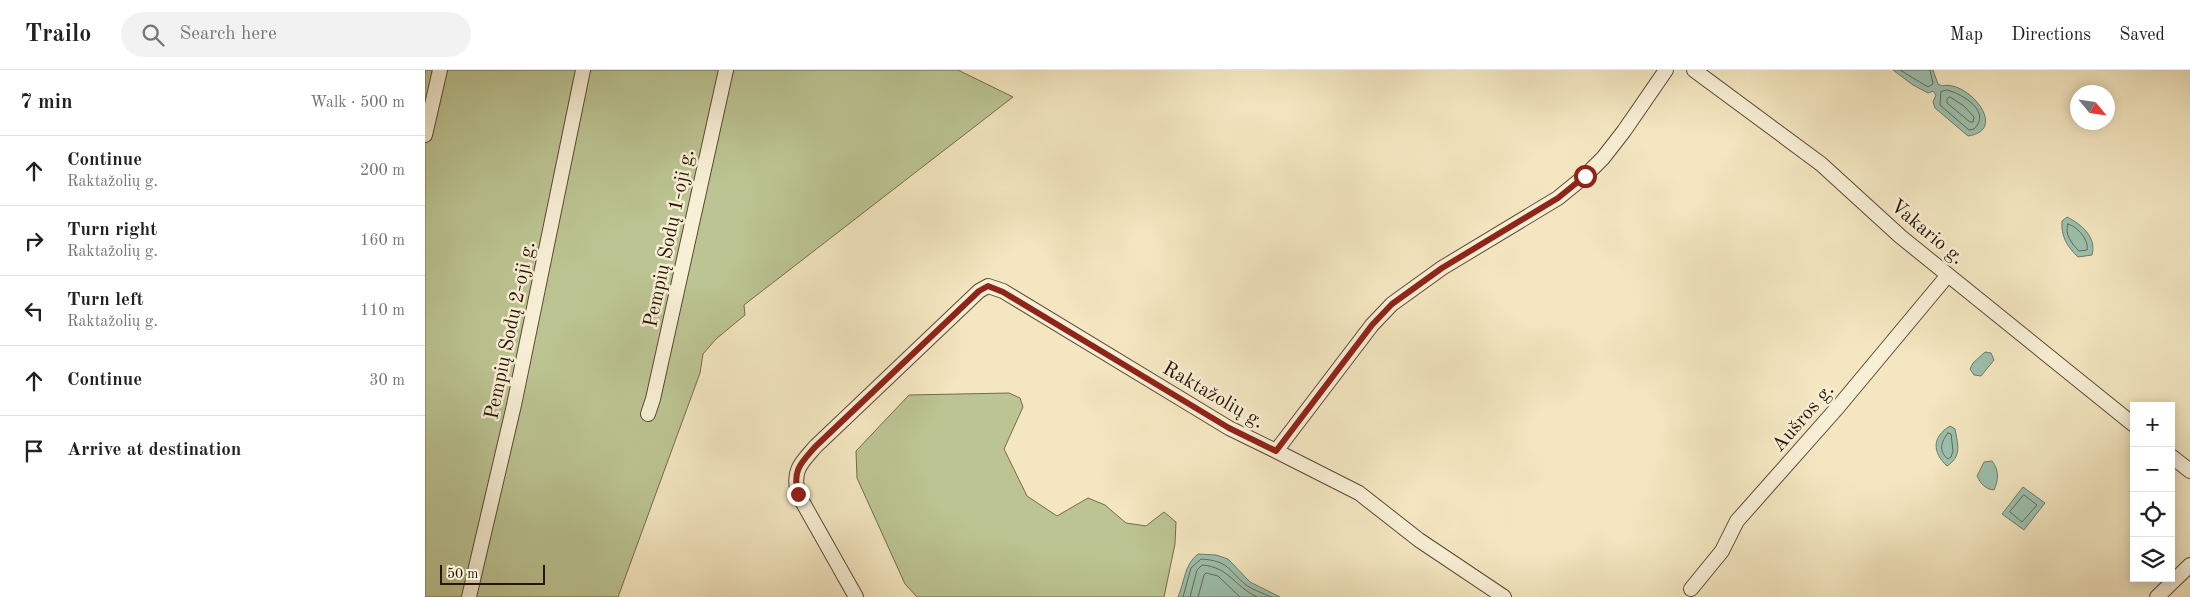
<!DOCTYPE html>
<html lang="en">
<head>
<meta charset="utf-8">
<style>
	:root { --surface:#fff; --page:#f2f2f2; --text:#202124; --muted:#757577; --line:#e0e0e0 }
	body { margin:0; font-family:"Old Standard TT",serif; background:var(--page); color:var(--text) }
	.controls { position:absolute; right:15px; bottom:15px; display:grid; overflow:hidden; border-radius:0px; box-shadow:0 2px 12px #0003 }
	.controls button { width:45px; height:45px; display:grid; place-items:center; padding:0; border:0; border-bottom:1px solid var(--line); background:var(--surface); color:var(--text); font:25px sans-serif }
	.compass { position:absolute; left:1645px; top:15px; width:45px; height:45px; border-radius:50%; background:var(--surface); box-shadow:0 2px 12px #0003; rotate:119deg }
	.scale { position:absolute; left:15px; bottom:12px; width:105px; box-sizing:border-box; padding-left:5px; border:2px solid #2c1302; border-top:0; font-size:14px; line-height:18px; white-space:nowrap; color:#2c1302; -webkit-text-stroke:4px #f7efd6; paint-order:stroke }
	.stop { position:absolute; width:15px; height:15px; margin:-11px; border:4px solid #8f2418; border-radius:50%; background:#fff }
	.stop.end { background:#8f2418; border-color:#fff; box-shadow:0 1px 5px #0008 }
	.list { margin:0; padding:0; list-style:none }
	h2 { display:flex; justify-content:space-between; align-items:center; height:65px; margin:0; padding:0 20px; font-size:21px }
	h2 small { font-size:16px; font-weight:400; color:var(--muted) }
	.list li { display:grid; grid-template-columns:32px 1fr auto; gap:15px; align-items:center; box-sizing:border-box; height:70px; padding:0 20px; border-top:1px solid var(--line) }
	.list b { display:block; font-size:19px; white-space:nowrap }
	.list p { margin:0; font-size:16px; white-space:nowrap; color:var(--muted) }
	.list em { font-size:16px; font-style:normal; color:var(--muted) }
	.icon { flex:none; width:28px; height:28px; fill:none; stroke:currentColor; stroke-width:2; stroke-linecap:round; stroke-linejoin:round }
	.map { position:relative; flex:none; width:1765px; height:527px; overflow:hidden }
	header { display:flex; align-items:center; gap:30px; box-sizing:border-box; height:70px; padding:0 25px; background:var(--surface); border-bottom:1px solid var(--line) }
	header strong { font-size:24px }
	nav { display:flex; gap:28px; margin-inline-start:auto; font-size:18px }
	.search { width:350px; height:45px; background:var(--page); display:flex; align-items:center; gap:12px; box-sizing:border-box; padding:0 18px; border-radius:28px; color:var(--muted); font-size:19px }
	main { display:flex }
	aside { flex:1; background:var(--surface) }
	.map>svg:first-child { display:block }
	.green { fill:#bbc492; stroke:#746c4a }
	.water { fill:#9cc0ad; stroke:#6f7b69 }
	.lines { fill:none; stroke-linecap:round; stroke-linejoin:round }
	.shore { stroke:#646a58; stroke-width:1 }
	.street-casing { stroke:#5e4832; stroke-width:16 }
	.street { stroke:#f7efd6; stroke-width:14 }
	.route { stroke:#8f2418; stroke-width:6 }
	.labels { text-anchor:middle; stroke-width:5; stroke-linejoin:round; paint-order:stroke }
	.street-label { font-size:20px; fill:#2c1302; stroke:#f7efd6 }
</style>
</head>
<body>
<header>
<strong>Trailo</strong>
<div class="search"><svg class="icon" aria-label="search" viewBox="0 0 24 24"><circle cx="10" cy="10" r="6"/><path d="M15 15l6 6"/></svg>Search here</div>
<nav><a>Map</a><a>Directions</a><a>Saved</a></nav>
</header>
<main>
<aside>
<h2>7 min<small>Walk · 500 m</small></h2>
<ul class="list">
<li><svg class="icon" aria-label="ahead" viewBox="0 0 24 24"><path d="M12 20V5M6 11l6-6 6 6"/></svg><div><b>Continue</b><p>Raktažolių g.</p></div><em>200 m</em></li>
<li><svg class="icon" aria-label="right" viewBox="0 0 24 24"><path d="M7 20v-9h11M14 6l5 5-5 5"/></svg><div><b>Turn right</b><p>Raktažolių g.</p></div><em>160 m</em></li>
<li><svg class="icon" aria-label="left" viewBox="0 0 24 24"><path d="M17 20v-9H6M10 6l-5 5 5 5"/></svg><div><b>Turn left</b><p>Raktažolių g.</p></div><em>110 m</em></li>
<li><svg class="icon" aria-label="ahead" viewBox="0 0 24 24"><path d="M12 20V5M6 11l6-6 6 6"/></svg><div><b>Continue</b></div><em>30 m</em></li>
<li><svg class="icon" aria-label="arrive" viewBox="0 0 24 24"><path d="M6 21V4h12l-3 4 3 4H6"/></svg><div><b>Arrive at destination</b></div></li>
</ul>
</aside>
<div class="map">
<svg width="1765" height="527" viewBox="0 0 1765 527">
	<rect width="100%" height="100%" fill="#f3e6c0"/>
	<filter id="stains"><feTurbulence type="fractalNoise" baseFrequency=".004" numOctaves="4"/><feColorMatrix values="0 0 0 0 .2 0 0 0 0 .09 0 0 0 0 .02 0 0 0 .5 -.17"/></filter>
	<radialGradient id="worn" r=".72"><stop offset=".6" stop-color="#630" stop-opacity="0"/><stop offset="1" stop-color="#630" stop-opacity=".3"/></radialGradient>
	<!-- green -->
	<path class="green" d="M 0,0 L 533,0 L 588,27 L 319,235 L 320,245 L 291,269 L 278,284 L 275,303 L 193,527 L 0,527 Z
		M 584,323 L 595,328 L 598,337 L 579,379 L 602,426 L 632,446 L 663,428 L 680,435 L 701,453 L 721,456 L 739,442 L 751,452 L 750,474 L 739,527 L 492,527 L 480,514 L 432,408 L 431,381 L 484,325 Z"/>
	<!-- water -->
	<path class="water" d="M 1468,0 L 1508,0 L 1513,14 L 1517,16 C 1542,9 1585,60 1543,66 L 1510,38 L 1508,32 L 1511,25 L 1508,21 L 1503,23 L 1488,15 Z
		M 1642,147 C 1656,154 1672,167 1667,185 L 1653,187 C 1642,176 1636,167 1637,151 Z
		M 1560,282 L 1566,283 L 1569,290 L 1556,306 L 1549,305 L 1545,299 L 1548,293 Z
		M 1525,356 L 1530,359 C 1533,375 1537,386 1522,396 C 1507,382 1507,367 1525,356 Z
		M 1567,391 C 1574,400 1574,409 1569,420 C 1560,419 1556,414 1552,406 L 1559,392 Z
		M 1598,417 L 1620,433 L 1599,460 L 1577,444 Z
		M 773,484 L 791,485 L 803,489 L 825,512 L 855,527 L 753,527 C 760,511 759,495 773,484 Z"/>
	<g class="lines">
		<!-- shore -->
		<path class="shore" d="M 1475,0 L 1503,17 L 1508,14 L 1505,0
			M 1522,20 C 1538,24 1567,42 1549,59 L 1544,60 L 1515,35 L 1516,22 Z
			M 1525,27 L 1539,36 L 1549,47 L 1548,52 L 1545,52 L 1522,33 L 1522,29 Z
			M 1643,154 C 1653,157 1664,170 1662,180 L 1654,181 C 1647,174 1639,164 1643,154 Z
			M 1523,363 L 1526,364 L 1528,381 L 1526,387 L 1523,389 C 1513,381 1516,372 1523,363 Z
			M 1599,425 L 1612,435 L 1597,452 L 1585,442 Z
			M 758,527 L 766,498 L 776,489 C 804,491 802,499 821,515 C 828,520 838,523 846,527
			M 765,527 L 772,500 L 777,495 C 804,497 809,516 832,527
			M 773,527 L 779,505 L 781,503 L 793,506 L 815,527"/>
		<defs>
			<path id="street" d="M 1269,0 L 1396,94 L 1476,167 L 1709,355
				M 0,65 L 15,0
				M 223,344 L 228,329 L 301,0
				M 851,381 L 934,423 L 994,470 L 1079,527
				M 1746,386 L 1765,401
				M 1266,519 L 1297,481 L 1312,451 L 1413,337 L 1523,205
				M 44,527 L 89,335 L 158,0
				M 431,527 L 373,424 C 367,400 376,393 391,376 L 554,221 L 563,216 L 578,221 L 804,358 L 851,381 L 947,255 L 967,234 L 1017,198 L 1133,128 L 1160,106 L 1178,88 L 1199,61 L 1241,0
				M 1732,527 L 1765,495"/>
		</defs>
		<!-- street casing -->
		<use href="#street" class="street-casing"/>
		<!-- street -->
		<use href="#street" class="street"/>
	</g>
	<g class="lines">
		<!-- route -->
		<path class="route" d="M 373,424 C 367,400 376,393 391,376 L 554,221 L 563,216 L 578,222 L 804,358 L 851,381 L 947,255 L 967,234 L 1017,198 L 1133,128 L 1160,106"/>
	</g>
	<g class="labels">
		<!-- street labels -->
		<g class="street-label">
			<text transform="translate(1503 161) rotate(40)" y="7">Vakario g.</text>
			<text transform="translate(243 168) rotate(-78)" y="7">Pempių Sodų 1-oji g.</text>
			<text transform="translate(84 260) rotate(-78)" y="7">Pempių Sodų 2-oji g.</text>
			<text transform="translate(789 324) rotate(30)" y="7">Raktažolių g.</text>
			<text transform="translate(1377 347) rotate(-49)" y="7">Aušros g.</text>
		</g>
	</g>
	<rect width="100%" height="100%" filter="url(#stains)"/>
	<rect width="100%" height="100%" fill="url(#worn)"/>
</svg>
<div class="controls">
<button>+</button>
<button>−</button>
<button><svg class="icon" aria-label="locate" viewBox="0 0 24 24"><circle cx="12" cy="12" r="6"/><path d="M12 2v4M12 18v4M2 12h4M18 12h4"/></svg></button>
<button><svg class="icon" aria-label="layers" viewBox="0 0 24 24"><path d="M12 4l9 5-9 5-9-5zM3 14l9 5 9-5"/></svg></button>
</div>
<svg class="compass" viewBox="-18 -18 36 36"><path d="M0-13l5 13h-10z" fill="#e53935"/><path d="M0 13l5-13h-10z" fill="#757577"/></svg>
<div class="scale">50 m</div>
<div class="stop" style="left:1160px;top:106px"></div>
<div class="stop end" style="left:373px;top:424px"></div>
</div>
</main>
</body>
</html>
